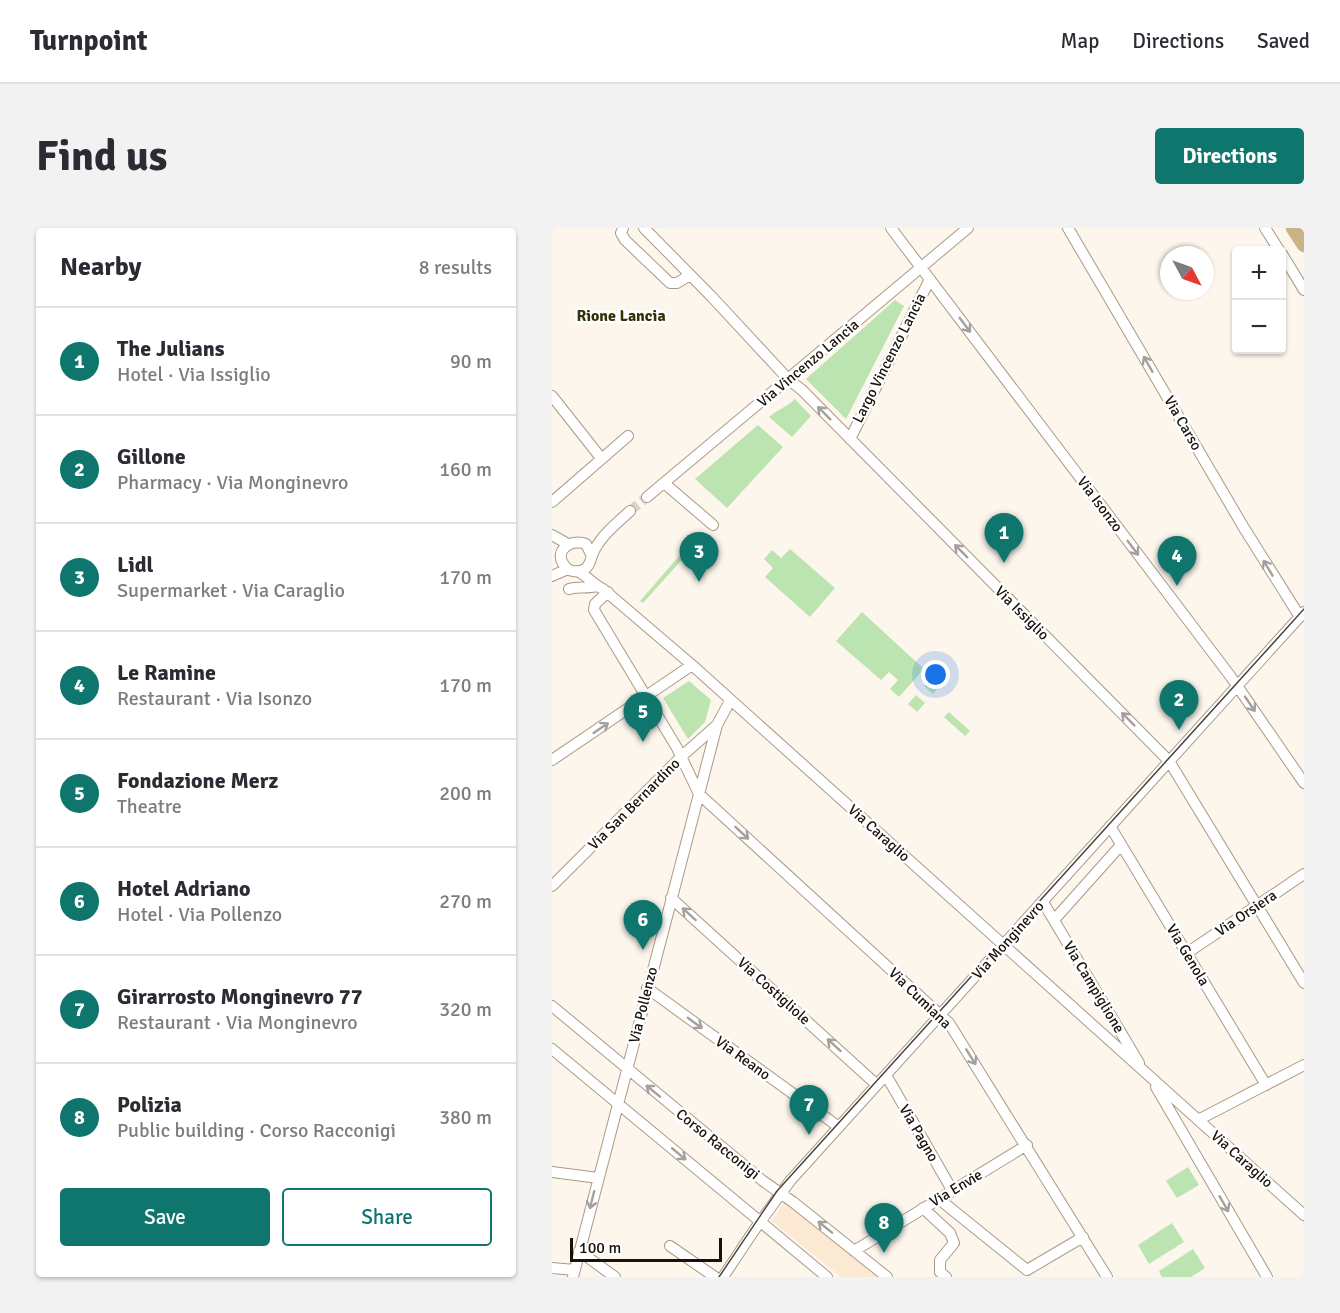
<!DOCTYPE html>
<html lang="en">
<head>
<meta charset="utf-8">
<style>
	:root { --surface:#fff; --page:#f2f2f3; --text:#2b2b33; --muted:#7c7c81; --line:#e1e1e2; --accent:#0f766e }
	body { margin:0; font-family:Signika,sans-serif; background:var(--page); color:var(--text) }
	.controls { position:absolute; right:18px; top:18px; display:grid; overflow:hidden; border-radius:6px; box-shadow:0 2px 4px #0004 }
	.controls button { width:54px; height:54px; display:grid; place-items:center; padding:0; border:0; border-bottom:2px solid var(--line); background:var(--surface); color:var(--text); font:30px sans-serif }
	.compass { position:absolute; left:608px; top:18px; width:54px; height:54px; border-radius:50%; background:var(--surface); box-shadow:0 2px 4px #0004; rotate:131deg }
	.scale { position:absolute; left:18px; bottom:15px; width:152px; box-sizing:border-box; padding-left:6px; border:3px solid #18120b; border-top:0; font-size:16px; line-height:21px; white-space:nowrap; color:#18120b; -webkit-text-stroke:4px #fff; paint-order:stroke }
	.you { position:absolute; left:384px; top:447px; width:21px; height:21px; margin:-15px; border:4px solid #fff; border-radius:50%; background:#1a73e8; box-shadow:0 0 0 9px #1a73e833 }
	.badge { display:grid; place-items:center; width:39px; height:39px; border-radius:50%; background:var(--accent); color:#fff; font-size:20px; font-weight:700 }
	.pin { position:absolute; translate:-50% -50px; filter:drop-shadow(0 2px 3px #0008) }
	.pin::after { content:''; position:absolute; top:32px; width:21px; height:18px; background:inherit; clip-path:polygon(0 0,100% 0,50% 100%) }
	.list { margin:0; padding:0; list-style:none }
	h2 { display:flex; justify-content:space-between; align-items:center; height:78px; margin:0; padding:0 24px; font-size:26px }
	h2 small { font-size:20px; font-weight:400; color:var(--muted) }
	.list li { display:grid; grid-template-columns:39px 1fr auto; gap:18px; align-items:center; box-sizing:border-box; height:108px; padding:0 24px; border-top:2px solid var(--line) }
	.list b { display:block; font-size:22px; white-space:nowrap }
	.list p { margin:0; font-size:20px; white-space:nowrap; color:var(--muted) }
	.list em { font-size:20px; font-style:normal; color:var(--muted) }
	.actions { display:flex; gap:12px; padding:18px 24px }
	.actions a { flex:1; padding:14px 0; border:2px solid var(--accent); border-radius:6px; text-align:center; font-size:21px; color:var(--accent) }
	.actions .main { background:var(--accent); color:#fff }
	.map { position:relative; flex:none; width:752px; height:1049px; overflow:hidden; border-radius:6px }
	header { display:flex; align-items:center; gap:36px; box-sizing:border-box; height:84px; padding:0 30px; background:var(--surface); border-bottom:2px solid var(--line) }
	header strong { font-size:28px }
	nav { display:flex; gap:33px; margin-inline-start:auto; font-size:21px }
	.intro { display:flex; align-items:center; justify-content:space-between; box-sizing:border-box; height:144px; padding:0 36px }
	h1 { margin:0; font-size:42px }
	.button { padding:15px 27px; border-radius:6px; background:var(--accent); color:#fff; font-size:21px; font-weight:700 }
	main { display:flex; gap:36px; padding:0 36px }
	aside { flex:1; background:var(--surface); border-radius:6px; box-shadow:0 2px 4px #0004 }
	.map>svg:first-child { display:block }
	.built { fill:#fce9d3 }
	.green { fill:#bce4b0 }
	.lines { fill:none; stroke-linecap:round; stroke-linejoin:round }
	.minor-tunnel { stroke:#dbd4cb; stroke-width:10; stroke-dasharray:10 5; stroke-linecap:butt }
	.minor-casing { stroke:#ab9986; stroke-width:12 }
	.major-casing { stroke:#d5d4d3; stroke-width:15 }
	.minor { stroke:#fff; stroke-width:10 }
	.major { stroke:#c9b386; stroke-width:14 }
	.tram { stroke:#4a443d; stroke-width:1.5 }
	.oneway { stroke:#a3a09d }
	.labels { text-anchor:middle; stroke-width:5; stroke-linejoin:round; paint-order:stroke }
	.street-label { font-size:15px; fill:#18120b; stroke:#fff }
	.neighbourhood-label { font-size:16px; font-weight:bold; fill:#323207; stroke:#fff }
</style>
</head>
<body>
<header>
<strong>Turnpoint</strong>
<nav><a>Map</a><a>Directions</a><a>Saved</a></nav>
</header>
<div class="intro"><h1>Find us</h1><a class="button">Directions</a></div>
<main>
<aside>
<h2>Nearby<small>8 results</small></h2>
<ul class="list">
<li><span class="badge">1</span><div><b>The Julians</b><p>Hotel · Via Issiglio</p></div><em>90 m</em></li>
<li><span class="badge">2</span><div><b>Gillone</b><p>Pharmacy · Via Monginevro</p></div><em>160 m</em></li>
<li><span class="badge">3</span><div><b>Lidl</b><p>Supermarket · Via Caraglio</p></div><em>170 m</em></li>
<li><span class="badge">4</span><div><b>Le Ramine</b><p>Restaurant · Via Isonzo</p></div><em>170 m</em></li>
<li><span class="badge">5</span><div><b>Fondazione Merz</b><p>Theatre</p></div><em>200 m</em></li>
<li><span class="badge">6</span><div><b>Hotel Adriano</b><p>Hotel · Via Pollenzo</p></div><em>270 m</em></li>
<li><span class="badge">7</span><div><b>Girarrosto Monginevro 77</b><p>Restaurant · Via Monginevro</p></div><em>320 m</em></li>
<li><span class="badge">8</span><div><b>Polizia</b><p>Public building · Corso Racconigi</p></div><em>380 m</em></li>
</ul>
<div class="actions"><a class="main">Save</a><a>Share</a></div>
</aside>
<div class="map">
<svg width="752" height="1049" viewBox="0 0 752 1049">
	<rect width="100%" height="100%" fill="#fdf6ed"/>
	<!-- built -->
	<path class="built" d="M 233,973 L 325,1049 L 289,1049 L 220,993 Z"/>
	<!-- green -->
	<path class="green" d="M 343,72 L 352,78 L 294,191 L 254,151 Z
		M 243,171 L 259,188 L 240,209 L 217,189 C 226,181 235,179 243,171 Z
		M 206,197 L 231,219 L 175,280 L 143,251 Z
		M 141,312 L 145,315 L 91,375 L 88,373 Z
		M 238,321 L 283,360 L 258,389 L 213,349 L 221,340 L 212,331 L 220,322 L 229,330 Z
		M 310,384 L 372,441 L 347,469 L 338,461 L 346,452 L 337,444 L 329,452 L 284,413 Z
		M 380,449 L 389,457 L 381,466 L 372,458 Z
		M 137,453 L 159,472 L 153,494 L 136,511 L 111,470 Z
		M 364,467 L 373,475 L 365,484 L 356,476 Z
		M 397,484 L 418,503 L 413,508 L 392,489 Z
		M 636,939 L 647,957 L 625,970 L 614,953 Z
		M 620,995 L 632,1014 L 597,1036 L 586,1017 Z
		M 641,1021 L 653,1040 L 639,1049 L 610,1049 L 607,1043 Z"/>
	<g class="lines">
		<!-- minor-tunnel -->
		<path class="minor-tunnel" d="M 78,283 L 95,269"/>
		<defs>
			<path id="minor" d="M 71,0 L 69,5 L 73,12 L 118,55 L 125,55 L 138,47
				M 92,0 L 160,69 L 236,151 L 250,162 L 617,533 L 752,755
				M 339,0 L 679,449 L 752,555
				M 516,0 L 692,300 L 748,389
				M 713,0 L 727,22
				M 730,26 L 752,62
				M 0,168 L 49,230
				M 298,211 L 378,51
				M 112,255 L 161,297
				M 95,269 L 416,0
				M 0,274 L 76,208
				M 0,307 L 16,316
				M 40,328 L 34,316 C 20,310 1,322 12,337 C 16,344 26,345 33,341 C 40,336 38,328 43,321 C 51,306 66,294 78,283
				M 27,344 C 36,349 42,357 51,361 L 140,437 L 752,987
				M 0,348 L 16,341
				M 17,361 C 27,358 35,361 45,358
				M 56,364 L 43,376 L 42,382 L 125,520 L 147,566 L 397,795 L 555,1049
				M 0,532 L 140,437
				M 558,598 L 714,857
				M 0,658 L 130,528 L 165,497
				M 119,670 L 325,857
				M 491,674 L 587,835
				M 502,692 L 569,617
				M 635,725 L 752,646
				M 95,760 L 287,899
				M 0,778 L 211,953 L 241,974 L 335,1049
				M 0,821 L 275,1049
				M 334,847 L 400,962
				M 604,859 L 715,1049
				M 646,892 L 752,837
				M 0,944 L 46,950
				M 387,971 L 475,1042 L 531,1009
				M 371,980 L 398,1005 L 402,1015 L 388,1032 L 388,1044 L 394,1049
				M 118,1018 L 163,1049
				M 27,1023 L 63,1049
				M 302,1023 L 475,917
				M 0,1040 L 23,1042
				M 21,1049 L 165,497 L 178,473
				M 171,1049 L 203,1001 L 238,953 L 752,384"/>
			<path id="major" d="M 741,0 L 752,17"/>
		</defs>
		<!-- minor casing -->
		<use href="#minor" class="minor-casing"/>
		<!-- major casing -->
		<use href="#major" class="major-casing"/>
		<!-- minor -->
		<use href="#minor" class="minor"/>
		<!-- major -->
		<use href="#major" class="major"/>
		<!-- tram -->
		<path class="tram" d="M 167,1049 L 225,963 L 752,381"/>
	</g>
	<!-- one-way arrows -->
	<defs><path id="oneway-shaft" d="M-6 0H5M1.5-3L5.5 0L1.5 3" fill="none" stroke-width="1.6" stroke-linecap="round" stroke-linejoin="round" transform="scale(1.5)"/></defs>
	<g class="oneway">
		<use href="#oneway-shaft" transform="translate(413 97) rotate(53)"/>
		<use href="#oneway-shaft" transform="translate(596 136) rotate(-120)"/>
		<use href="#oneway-shaft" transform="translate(272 185) rotate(-135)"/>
		<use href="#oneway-shaft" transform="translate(581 320) rotate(53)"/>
		<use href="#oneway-shaft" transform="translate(409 323) rotate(-135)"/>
		<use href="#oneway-shaft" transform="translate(716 340) rotate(-121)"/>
		<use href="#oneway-shaft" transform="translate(698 476) rotate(56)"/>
		<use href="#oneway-shaft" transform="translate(576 491) rotate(-135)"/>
		<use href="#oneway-shaft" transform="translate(49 500) rotate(-34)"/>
		<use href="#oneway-shaft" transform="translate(190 605) rotate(43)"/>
		<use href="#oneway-shaft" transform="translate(137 686) rotate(-138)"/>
		<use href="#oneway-shaft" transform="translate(143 795) rotate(36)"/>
		<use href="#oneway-shaft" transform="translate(282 817) rotate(-138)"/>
		<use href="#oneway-shaft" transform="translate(419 829) rotate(58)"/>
		<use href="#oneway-shaft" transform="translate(101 863) rotate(-141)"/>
		<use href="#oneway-shaft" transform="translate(127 926) rotate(40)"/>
		<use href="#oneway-shaft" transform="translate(40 972) rotate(104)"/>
		<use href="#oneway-shaft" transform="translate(672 976) rotate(60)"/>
		<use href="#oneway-shaft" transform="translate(273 999) rotate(-141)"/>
	</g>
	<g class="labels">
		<!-- street labels -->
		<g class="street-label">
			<text transform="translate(337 130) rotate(-63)" y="5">Largo Vincenzo Lancia</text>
			<text transform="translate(256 135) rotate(-40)" y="5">Via Vincenzo Lancia</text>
			<text transform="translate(631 195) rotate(60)" y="5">Via Carso</text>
			<text transform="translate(548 276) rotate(53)" y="5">Via Isonzo</text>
			<text transform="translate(470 385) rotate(45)" y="5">Via Issiglio</text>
			<text transform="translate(82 576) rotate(-45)" y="5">Via San Bernardino</text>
			<text transform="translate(327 605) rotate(42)" y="5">Via Caraglio</text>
			<text transform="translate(694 685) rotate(-34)" y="5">Via Orsiera</text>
			<text transform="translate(456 712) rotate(-48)" y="5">Via Monginevro</text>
			<text transform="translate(636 727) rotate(59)" y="5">Via Genola</text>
			<text transform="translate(542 759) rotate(59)" y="5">Via Campiglione</text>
			<text transform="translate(222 763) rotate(42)" y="5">Via Costigliole</text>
			<text transform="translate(368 770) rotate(44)" y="5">Via Cumiana</text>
			<text transform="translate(91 777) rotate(-76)" y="5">Via Pollenzo</text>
			<text transform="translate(191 830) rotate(36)" y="5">Via Reano</text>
			<text transform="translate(367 905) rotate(60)" y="5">Via Pagno</text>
			<text transform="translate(166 916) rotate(39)" y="5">Corso Racconigi</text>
			<text transform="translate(690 931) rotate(42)" y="5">Via Caraglio</text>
			<text transform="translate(404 960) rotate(-31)" y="5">Via Envie</text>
		</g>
		<!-- neighbourhood labels -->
		<g class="neighbourhood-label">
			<text x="69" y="93">Rione Lancia</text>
		</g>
	</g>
</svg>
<div class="controls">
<button>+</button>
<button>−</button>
</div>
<svg class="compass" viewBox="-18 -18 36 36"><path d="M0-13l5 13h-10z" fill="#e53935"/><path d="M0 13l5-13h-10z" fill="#7c7c81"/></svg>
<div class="scale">100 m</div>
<div class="you"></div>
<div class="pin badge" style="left:452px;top:335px">1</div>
<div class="pin badge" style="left:627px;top:502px">2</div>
<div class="pin badge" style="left:147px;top:354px">3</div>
<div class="pin badge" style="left:625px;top:358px">4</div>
<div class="pin badge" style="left:91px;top:514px">5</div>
<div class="pin badge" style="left:91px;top:722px">6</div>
<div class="pin badge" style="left:257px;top:907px">7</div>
<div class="pin badge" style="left:332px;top:1025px">8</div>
</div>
</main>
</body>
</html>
